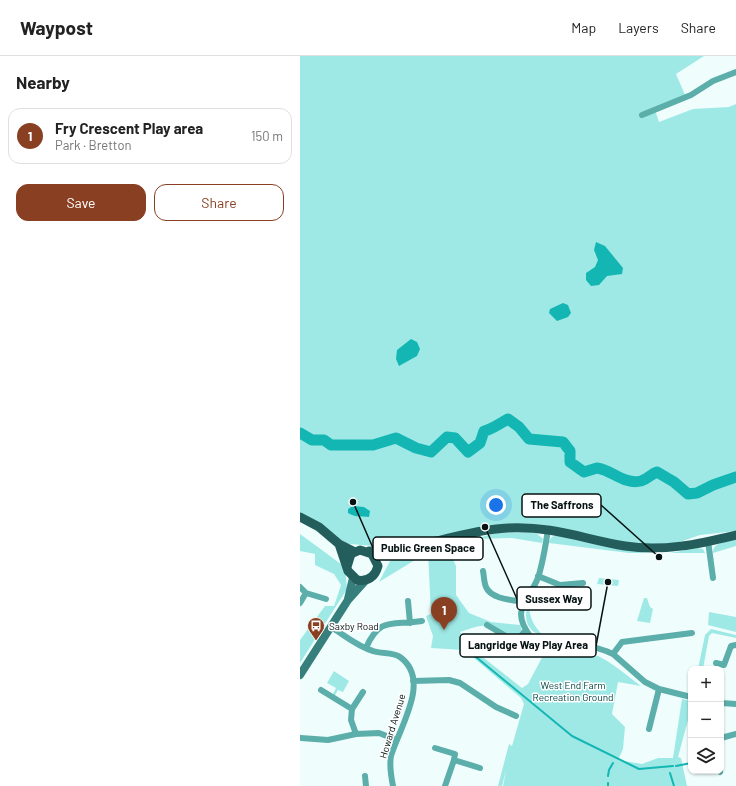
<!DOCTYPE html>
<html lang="en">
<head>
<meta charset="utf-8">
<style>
	:root { --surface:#fff; --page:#f2f2f2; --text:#222; --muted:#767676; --line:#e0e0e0; --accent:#894022 }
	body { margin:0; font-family:Barlow,sans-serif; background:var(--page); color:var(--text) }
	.controls { position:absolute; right:12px; bottom:12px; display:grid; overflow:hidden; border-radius:8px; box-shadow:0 1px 3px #0004 }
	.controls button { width:36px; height:36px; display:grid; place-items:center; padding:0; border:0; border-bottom:1px solid var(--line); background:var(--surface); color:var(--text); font:20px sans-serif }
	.you { position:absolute; left:196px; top:449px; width:14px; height:14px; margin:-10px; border:3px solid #fff; border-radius:50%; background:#1a73e8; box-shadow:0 0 0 6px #1a73e833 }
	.badge { display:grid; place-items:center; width:26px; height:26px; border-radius:50%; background:var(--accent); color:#fff; font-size:13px; font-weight:700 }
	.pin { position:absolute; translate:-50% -33px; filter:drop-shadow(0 1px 2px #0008) }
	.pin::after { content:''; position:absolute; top:21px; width:14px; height:12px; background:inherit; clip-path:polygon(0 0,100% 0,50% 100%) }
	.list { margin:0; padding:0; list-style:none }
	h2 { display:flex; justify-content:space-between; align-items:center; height:52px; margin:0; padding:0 16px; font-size:17px }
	h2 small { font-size:13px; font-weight:400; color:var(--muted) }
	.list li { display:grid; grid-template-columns:26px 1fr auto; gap:12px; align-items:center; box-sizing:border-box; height:56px; margin:0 8px 8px; padding:0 8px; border:1px solid var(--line); border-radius:12px }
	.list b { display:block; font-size:15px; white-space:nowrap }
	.list p { margin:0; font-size:13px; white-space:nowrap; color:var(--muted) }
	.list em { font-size:13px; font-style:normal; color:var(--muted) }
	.actions { display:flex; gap:8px; padding:12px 16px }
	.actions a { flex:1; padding:9px 0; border:1px solid var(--accent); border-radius:12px; text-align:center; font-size:14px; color:var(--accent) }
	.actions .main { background:var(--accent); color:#fff }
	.icon { flex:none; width:22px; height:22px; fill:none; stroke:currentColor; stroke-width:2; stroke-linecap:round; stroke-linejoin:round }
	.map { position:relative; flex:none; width:436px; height:730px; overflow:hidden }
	header { display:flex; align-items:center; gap:24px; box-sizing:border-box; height:56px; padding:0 20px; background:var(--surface); border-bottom:1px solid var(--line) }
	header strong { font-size:19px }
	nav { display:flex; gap:22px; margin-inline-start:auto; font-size:14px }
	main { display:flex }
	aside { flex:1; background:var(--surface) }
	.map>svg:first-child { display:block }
	.green { fill:#9ee9e5 }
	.water { fill:#14b6b3 }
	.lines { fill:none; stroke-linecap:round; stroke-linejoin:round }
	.stream { stroke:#14b6b3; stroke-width:2 }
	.river { stroke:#14b6b3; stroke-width:11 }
	.street { stroke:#5caeab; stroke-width:6 }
	.secondary { stroke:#367f7d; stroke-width:8 }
	.primary { stroke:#235e5c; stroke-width:9 }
	.labels { text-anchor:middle; stroke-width:3; stroke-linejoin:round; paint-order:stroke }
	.poi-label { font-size:10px; fill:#061312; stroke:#fff; text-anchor:start }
	.park-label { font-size:10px; fill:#004241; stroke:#fff }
	.street-label { font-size:10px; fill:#061312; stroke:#fff }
	.leader { fill:none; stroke:#061312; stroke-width:1.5 }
	.callout-dot { fill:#061312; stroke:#fff; stroke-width:1.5 }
	.callout { fill:#fff; stroke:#061312; stroke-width:1.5 }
	.callout-label { font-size:11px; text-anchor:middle; font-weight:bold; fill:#061312 }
</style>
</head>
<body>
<header>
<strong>Waypost</strong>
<nav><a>Map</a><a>Layers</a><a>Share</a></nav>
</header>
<main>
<aside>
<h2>Nearby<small></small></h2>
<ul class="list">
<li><span class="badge">1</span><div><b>Fry Crescent Play area</b><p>Park · Bretton</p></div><em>150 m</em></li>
</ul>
<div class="actions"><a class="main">Save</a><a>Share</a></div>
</aside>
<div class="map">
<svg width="436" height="730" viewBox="0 0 436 730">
	<rect width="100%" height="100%" fill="#effefd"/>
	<!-- green -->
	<path class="green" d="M 0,0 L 404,0 L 376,18 L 386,41 L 355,54 L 359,66 L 393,53 L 429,51 L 436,48 L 436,475 L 400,479 L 365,491 L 327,489 L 241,470 L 83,491 L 40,487 L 0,460 Z
		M 235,476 L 243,483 L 242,487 L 212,482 L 175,483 L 195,477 Z
		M 0,478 L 45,511 L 47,533 L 0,607 L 0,584 L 25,550 L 34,550 L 41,529 L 34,518 L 15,509 L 15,498 L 0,495 Z
		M 259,478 L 326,494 L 349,497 L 329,497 L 249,487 C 250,481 253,480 259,478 Z
		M 436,483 L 436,490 L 413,497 C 413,486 427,485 436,483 Z
		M 147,489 L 156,510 L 156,539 L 169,557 L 191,566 L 220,569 L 222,575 L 218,580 C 187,573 195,563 160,576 L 172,588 L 163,594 L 131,592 L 133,580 L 126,560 L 131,558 L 128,497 L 133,493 L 79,526 L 90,505 L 114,495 Z
		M 398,492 L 403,493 L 405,497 L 370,497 Z
		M 299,522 L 319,524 L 318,530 L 297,528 Z
		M 344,542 L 347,542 L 350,551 L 353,553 L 350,567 L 337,565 Z
		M 229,543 C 228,560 233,571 246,582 C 225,575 223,563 229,543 Z
		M 409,556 L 436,561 L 436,576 L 408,569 Z
		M 411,573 L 436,579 L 436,582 L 412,577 L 409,580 L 403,613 L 398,613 L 405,579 Z
		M 171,592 L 222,632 L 228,628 L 246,594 C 292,588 307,604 341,630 L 318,626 L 312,658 L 325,671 L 323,693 L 318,704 L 342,708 L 358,702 L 373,702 L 382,643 L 391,645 L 391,653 L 378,701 L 381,702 L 387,730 L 203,730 L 206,714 L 202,730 L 198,730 L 209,688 L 212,690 L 224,648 L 221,642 L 167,596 L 168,593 Z
		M 34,615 L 49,625 L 43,636 L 38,634 L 34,641 L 32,640 L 36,632 L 27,627 Z"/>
	<!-- water -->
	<path class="water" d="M 296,186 L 305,190 L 323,212 L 322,218 L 307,220 L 299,229 L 291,230 L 286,224 L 286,217 L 295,211 L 298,204 L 294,194 Z
		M 263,247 L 268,249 L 271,257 L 268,261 L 257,265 L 249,257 L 250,253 Z
		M 111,283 L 117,286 L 120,293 L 117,300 L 99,310 L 96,303 L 97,294 Z
		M 53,450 L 64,451 L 70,455 L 69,461 C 61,460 56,462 48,457 L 48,453 Z"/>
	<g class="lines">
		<!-- stream -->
		<path class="stream" d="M 170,596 L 272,680 L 339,713 L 373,710
			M 376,710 L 391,707
			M 370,717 L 374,730
			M 308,720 L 309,714 L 313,707
			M 308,730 L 308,727"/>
		<!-- river -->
		<path class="river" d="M 0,377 L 12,384 L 24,384 L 31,389 L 73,389 L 96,382 L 116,392 L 131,396 L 147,381 L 155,382 L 168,396 L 180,387 L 184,375 C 193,373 200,367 208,363 L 219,371 L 229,383 L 263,386 L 270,395 L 270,406 L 284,416 L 297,412 C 312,414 324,429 341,425 C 348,423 351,418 357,416 L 374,426 L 388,438 L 397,437 L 413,429 L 436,421"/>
		<!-- street -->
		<path class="street" d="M 342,59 L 391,39 L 413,25 L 436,16
			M 248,473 C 246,488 243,504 239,519 C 231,544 208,552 231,581 L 247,587 L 281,587 L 306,595 L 313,598 L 345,626 L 359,633 L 391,641
			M 408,485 L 413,522
			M 183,515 C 184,520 184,527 186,531 C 191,543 212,544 223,546
			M 238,520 L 260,529 L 283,527
			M 0,531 L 6,537 L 26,543
			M 108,545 L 110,567
			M 0,547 L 6,537
			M 187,569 L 216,586 L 226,574
			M 31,571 C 44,579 58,591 73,595 C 82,598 93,596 100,601 C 132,624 99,672 91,700 C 89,710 91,720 93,730
			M 66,592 C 80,560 92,570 122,565
			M 313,598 L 322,586 L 392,577
			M 416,607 L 424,609 L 431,590 L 436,589
			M 113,625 L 149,624 L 160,627 L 196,651 L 216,660
			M 21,634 L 52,653 L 51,664 L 56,678 L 79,677 L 97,684
			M 421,647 L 436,648
			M 52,653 L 63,636
			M 349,673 L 359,633
			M 1,682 L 28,684 L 56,678
			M 421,682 L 436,678
			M 135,692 L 155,698 L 154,704 L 180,712
			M 419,715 L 420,716
			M 65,720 L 66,730
			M 145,730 L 154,704"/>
		<!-- secondary -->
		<path class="secondary" d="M 48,543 L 53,522
			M 0,619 L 48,544 L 66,524"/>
		<!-- primary -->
		<path class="primary" d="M 0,461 L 19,471 L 39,488 L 55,496
			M 39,488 L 48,515 L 57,524 C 68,526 75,521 78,510 L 72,498 L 60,494 L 51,498 L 47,511
			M 69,495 C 96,498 111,491 137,485 C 160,479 185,473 208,472 C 254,470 283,483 325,490 C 363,496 399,488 436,479"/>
	</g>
	<!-- icons -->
	<defs>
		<symbol id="bus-pin" viewBox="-11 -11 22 30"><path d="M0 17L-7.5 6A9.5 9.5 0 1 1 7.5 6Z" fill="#894022" stroke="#fff"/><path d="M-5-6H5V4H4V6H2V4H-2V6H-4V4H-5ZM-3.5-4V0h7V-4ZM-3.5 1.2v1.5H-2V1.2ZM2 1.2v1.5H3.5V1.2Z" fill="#fff"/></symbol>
	</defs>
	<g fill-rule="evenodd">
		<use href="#bus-pin" x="6" y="560" width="20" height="27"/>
	</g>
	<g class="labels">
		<!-- poi labels -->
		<g class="poi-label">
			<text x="29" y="574">Saxby Road</text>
		</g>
		<!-- park labels -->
		<g class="park-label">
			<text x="273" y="633">West End Farm<tspan x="273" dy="12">Recreation Ground</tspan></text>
		</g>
		<!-- street labels -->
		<g class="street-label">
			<text transform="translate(92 670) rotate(-73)" y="4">Howard Avenue</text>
		</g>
	</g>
	<!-- callouts -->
	<path class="leader" d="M359 501L301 449M53 446L73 492M185 471L217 543M308 526L296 590"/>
	<g class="callout-dot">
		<circle cx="359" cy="501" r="4"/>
		<circle cx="53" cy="446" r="4"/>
		<circle cx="185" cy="471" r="4"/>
		<circle cx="308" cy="526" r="4"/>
	</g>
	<g class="callout">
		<rect x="222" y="438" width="79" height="23" rx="4"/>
		<rect x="73" y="481" width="110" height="23" rx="4"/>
		<rect x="217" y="531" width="74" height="23" rx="4"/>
		<rect x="160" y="578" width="136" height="23" rx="4"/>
	</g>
	<g class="callout-label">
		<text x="262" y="453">The Saffrons</text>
		<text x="128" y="496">Public Green Space</text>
		<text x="254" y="547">Sussex Way</text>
		<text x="228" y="593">Langridge Way Play Area</text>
	</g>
</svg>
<div class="controls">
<button>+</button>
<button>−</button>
<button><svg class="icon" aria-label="layers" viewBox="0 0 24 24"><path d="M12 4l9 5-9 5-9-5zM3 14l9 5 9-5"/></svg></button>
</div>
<div class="you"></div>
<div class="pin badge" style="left:144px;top:574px">1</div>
</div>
</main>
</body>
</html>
